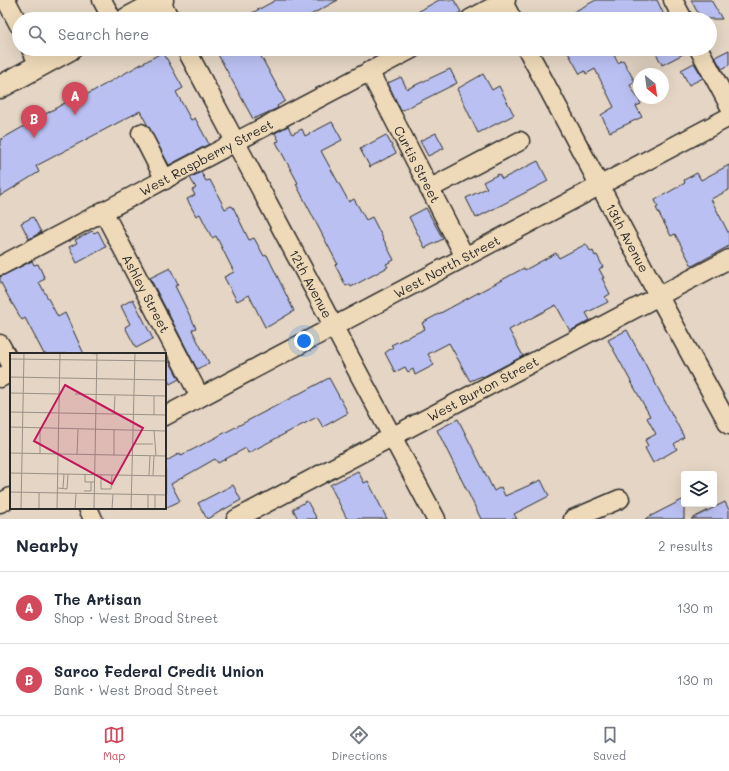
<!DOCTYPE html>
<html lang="en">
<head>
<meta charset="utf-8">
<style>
	:root { --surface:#fff; --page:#f2f2f3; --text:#1f2937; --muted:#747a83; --line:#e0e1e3; --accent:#d1495b }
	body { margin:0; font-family:Mali,sans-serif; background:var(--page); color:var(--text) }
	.controls { position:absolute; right:12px; bottom:12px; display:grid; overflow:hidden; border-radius:4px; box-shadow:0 4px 16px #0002 }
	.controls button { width:36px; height:36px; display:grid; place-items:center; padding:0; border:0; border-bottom:1px solid var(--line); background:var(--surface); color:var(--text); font:20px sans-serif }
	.compass { position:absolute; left:633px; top:68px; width:36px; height:36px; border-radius:50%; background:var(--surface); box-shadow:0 4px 16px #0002; rotate:151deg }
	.you { position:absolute; left:304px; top:341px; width:14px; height:14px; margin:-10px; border:3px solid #fff; border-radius:50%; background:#1a73e8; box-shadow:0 0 0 6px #1a73e833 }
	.badge { display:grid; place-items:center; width:26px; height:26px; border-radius:50%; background:var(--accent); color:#fff; font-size:13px; font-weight:700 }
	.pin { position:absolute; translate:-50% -33px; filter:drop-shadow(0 1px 2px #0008) }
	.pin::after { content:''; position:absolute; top:21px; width:14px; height:12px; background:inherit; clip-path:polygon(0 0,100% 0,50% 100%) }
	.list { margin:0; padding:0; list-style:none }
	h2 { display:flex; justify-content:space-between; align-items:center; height:52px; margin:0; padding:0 16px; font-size:17px }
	h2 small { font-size:13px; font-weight:400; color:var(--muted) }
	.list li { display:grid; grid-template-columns:26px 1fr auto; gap:12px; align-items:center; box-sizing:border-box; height:72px; padding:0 16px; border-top:1px solid var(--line) }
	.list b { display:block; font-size:15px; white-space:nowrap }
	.list p { margin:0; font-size:13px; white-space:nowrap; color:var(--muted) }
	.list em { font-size:13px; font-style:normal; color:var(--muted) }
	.icon { flex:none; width:22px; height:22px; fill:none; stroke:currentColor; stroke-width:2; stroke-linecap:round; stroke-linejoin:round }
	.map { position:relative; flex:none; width:729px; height:519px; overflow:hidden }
	.search { position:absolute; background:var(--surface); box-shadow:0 4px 16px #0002; left:12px; right:12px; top:12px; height:44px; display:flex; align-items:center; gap:10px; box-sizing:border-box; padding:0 14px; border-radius:22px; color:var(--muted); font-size:15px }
	.sheet { height:196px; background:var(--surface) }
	nav { display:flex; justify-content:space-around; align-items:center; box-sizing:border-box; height:56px; border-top:1px solid var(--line); background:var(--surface); font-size:11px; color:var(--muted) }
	nav a { display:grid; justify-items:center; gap:2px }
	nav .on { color:var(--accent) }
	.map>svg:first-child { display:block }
	.building { fill:#bac1f2; stroke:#2b2b2b }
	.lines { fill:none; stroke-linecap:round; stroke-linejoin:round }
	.minor-casing { stroke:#2b2b2b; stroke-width:21 }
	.major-casing { stroke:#2b2b2b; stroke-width:25 }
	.minor { stroke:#eedab8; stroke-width:18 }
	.major { stroke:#eedab8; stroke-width:22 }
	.labels { text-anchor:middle; stroke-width:3; stroke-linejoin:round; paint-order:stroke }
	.street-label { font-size:13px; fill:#2b2b2b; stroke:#eedab8 }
	.inset-road { fill:none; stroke:#9a9187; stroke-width:1 }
	.view { fill:#c2185b; fill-opacity:0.15; stroke:#c2185b; stroke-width:2 }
	.inset-edge { fill:none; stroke:#2b2b2b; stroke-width:2 }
</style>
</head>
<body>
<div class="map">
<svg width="729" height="519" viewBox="0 0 729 519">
	<rect width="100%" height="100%" fill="#e4d5c4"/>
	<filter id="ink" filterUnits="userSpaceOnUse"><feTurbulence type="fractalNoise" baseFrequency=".025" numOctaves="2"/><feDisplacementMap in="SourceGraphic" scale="8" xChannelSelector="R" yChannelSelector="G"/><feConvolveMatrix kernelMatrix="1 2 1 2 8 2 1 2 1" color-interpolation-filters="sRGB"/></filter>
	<g filter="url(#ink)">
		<!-- building -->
		<path class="building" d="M 276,0 L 338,0 L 303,19 L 241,19 Z
			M 439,0 L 454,0 L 461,12 L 447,19 L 405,19 Z
			M 596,0 L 657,0 L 666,19 L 560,19 Z
			M 691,0 L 711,0 L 722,19 L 701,19 Z
			M 215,49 L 257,49 L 285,101 L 277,106 L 278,108 L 253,119 Z
			M 566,49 L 611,49 L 618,63 L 623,60 L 635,82 L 630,85 L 641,104 L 636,106 L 642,117 L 610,132 L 601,115 L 614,107 L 595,69 L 586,74 L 585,71 L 580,74 Z
			M 654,49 L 689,49 L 689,51 L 662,65 Z
			M 729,50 L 729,65 L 722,69 L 715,57 Z
			M 163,52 L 183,88 L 176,92 L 191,120 L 195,118 L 209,144 L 169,165 L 140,111 L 36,166 L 39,172 L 0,196 L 0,140 L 63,104 L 85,93 L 86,95 Z
			M 694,63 L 703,78 L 689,85 L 681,70 Z
			M 450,69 L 457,83 L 401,111 L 388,83 L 401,77 L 407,89 Z
			M 483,74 L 492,90 L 499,86 L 514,115 L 478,133 L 457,89 Z
			M 332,122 L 342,140 L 321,151 L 349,202 L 354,199 L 366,220 L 372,217 L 394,260 L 386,264 L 388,267 L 351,287 L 350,284 L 346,286 L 335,265 L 337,263 L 296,184 L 298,183 L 276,142 L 279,141 L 275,133 L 288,126 L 292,134 L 302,129 L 305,136 Z
			M 436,133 L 444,148 L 428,156 L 420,141 Z
			M 386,135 L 396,153 L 370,167 L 360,149 Z
			M 538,161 L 548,181 L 476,218 L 466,198 L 487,188 L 483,182 L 499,174 L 502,179 Z
			M 729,165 L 729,190 L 711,199 L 729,234 L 729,246 L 692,266 L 675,234 L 671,236 L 656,208 L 658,207 L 655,200 L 685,183 L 684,180 L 697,173 L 701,180 Z
			M 201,172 L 206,181 L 210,180 L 225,209 L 231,206 L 233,207 L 249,240 L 254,238 L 264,256 L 267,255 L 294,311 L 269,326 L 265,327 L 249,295 L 237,301 L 224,277 L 234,272 L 216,236 L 212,238 L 200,214 L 196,216 L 187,199 L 195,195 L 192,190 L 196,188 L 190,178 Z
			M 426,208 L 443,239 L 425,248 L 409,217 Z
			M 33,217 L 41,232 L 29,239 L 21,223 Z
			M 92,231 L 94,233 L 98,231 L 106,247 L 77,263 L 69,247 L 77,243 L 75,240 Z
			M 586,244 L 591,252 L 593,251 L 595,256 L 597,255 L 603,267 L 599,269 L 604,278 L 602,278 L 610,294 L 605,297 L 608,302 L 586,313 L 590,320 L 570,331 L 556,305 L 509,330 L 523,356 L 483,377 L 482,376 L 470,381 L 449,343 L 428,354 L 434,365 L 415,375 L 413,369 L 408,372 L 405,367 L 395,372 L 385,353 L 393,347 L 391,345 L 425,329 L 422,323 L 524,268 L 525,270 L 556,253 L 559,258 Z
			M 32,261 L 34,265 L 38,264 L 45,279 L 39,282 L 58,317 L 65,313 L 84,354 L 44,354 L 25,318 L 22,320 L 9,298 L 0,281 L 0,277 Z
			M 170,268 L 178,284 L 175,286 L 196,328 L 192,330 L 209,363 L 197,369 L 150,278 Z
			M 133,299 L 153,339 L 136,348 L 125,327 L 130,324 L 121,306 Z
			M 627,330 L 684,437 L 674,444 L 677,449 L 653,463 L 645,448 L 648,446 L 645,440 L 656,434 L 647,418 L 650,416 L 608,340 Z
			M 170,362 L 179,379 L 170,384 L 165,375 L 165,364 Z
			M 329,378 L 348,413 L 323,427 L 317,417 L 248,453 L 246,448 L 218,463 L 215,459 L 171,484 L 180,501 L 165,508 L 165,462 L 180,453 L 181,455 L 192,450 Z
			M 458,419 L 494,491 L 501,487 L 505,496 L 541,480 L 549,496 L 514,514 L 517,519 L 481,519 L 437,430 Z
			M 358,471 L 364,483 L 368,481 L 387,519 L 347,519 L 330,485 Z
			M 233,485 L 241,500 L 207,519 L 198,503 Z
			M 684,499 L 684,519 L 645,519 Z
			M 307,501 L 317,519 L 298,519 L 293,509 Z
			M 725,502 L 729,510 L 729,519 L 691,519 Z"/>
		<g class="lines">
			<defs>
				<g id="minor">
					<path d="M 6,0 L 19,25"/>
					<path d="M 102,0 L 112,19"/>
					<path d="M 160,0 L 170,19"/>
					<path d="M 502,0 L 512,19"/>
					<path d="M 673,0 L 683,19"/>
					<path d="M 470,19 L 506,0"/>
					<path d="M 31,49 L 40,66"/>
					<path id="s1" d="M 186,49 L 436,519"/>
					<path id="s2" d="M 527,49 L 658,295 L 729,425"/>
					<path d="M 699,49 L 729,105"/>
					<path id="s3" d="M 369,71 L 465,257"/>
					<path d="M 141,133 L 165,180"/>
					<path d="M 429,189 L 520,141"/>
					<path id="s4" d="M 103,211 L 200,397"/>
					<path id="s5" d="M 0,266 L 412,49"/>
					<path d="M 0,344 L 11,364"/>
					<path d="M 0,378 L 11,372"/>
					<path id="s6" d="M 165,416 L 729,117"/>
					<path d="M 0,503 L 11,497"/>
					<path d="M 88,508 L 93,519"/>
					<path id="s7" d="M 236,519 L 729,259"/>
					<path d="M 573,519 L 620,499"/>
				</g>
				<path id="major" d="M 127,19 L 162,0
					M 0,87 L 70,49"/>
			</defs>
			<!-- minor casing -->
			<use href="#minor" class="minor-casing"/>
			<!-- major casing -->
			<use href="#major" class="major-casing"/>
			<!-- minor -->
			<use href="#minor" class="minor"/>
			<!-- major -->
			<use href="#major" class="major"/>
		</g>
	</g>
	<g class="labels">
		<!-- street labels -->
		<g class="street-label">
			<text dy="5" stroke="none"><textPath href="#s5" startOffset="233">West Raspberry Street</textPath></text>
			<text dy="5" stroke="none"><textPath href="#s3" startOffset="105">Curtis Street</textPath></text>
			<text dy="5" stroke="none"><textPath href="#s2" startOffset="214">13th Avenue</textPath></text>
			<text dy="5" stroke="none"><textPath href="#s6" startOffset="319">West North Street</textPath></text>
			<text dy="5" stroke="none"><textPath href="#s1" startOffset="266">12th Avenue</textPath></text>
			<text dy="5" stroke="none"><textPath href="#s4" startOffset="93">Ashley Street</textPath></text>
			<text dy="5" stroke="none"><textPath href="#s7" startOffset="279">West Burton Street</textPath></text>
		</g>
	</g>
	<!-- overview -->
	<g transform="translate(10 353)">
		<rect width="156" height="156" fill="#e4d5c4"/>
		<path class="inset-road" d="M 73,0 L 87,1M 0,6 L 156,8M 0,24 L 156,27M 0,40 L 49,41M 65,41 L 156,43M 0,59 L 156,62M 104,61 L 105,43M 144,62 L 144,43M 0,74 L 156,78M 144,77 L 146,103M 123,91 L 143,91M 0,100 L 156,103M 30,101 L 30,75M 67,102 L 68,76M 104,102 L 104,77M 0,120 L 156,123M 75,121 L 75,129 L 85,129M 91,122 L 91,136 L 101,136 L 102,122M 139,122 L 140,103M 143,122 L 144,103M 48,135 L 57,136 L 58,121M 53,135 L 54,121M 74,138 L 81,138 L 81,129M 0,139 L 156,142M 11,156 L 14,0M 29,156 L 29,140M 47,156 L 50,0M 65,156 L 66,141M 84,156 L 87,0M 102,156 L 103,141M 121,156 L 125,0M 138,156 L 138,142M 145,156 L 145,142"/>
		<path class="view" d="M 55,32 L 133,75 L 102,131 L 24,88 Z"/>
		<rect width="156" height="156" class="inset-edge"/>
	</g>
</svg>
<div class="controls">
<button><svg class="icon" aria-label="layers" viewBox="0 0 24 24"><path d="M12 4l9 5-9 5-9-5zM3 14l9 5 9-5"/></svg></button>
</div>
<svg class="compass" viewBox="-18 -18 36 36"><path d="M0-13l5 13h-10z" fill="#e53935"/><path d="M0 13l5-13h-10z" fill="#747a83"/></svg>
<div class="you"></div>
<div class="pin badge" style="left:75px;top:115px">A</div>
<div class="pin badge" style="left:34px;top:138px">B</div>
<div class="search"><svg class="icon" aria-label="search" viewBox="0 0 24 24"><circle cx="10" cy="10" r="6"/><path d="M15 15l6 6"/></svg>Search here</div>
</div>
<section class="sheet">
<h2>Nearby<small>2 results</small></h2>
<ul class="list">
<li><span class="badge">A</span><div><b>The Artisan</b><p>Shop · West Broad Street</p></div><em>130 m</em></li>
<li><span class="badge">B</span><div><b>Sarco Federal Credit Union</b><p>Bank · West Broad Street</p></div><em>130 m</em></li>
</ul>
</section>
<nav>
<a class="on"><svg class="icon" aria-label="map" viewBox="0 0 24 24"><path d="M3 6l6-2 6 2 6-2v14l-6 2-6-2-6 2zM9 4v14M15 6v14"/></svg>Map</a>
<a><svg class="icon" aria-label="directions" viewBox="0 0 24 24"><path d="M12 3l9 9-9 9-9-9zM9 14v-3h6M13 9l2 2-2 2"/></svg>Directions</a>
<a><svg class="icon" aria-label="saved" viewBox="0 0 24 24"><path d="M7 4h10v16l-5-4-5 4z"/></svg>Saved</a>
</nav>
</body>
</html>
